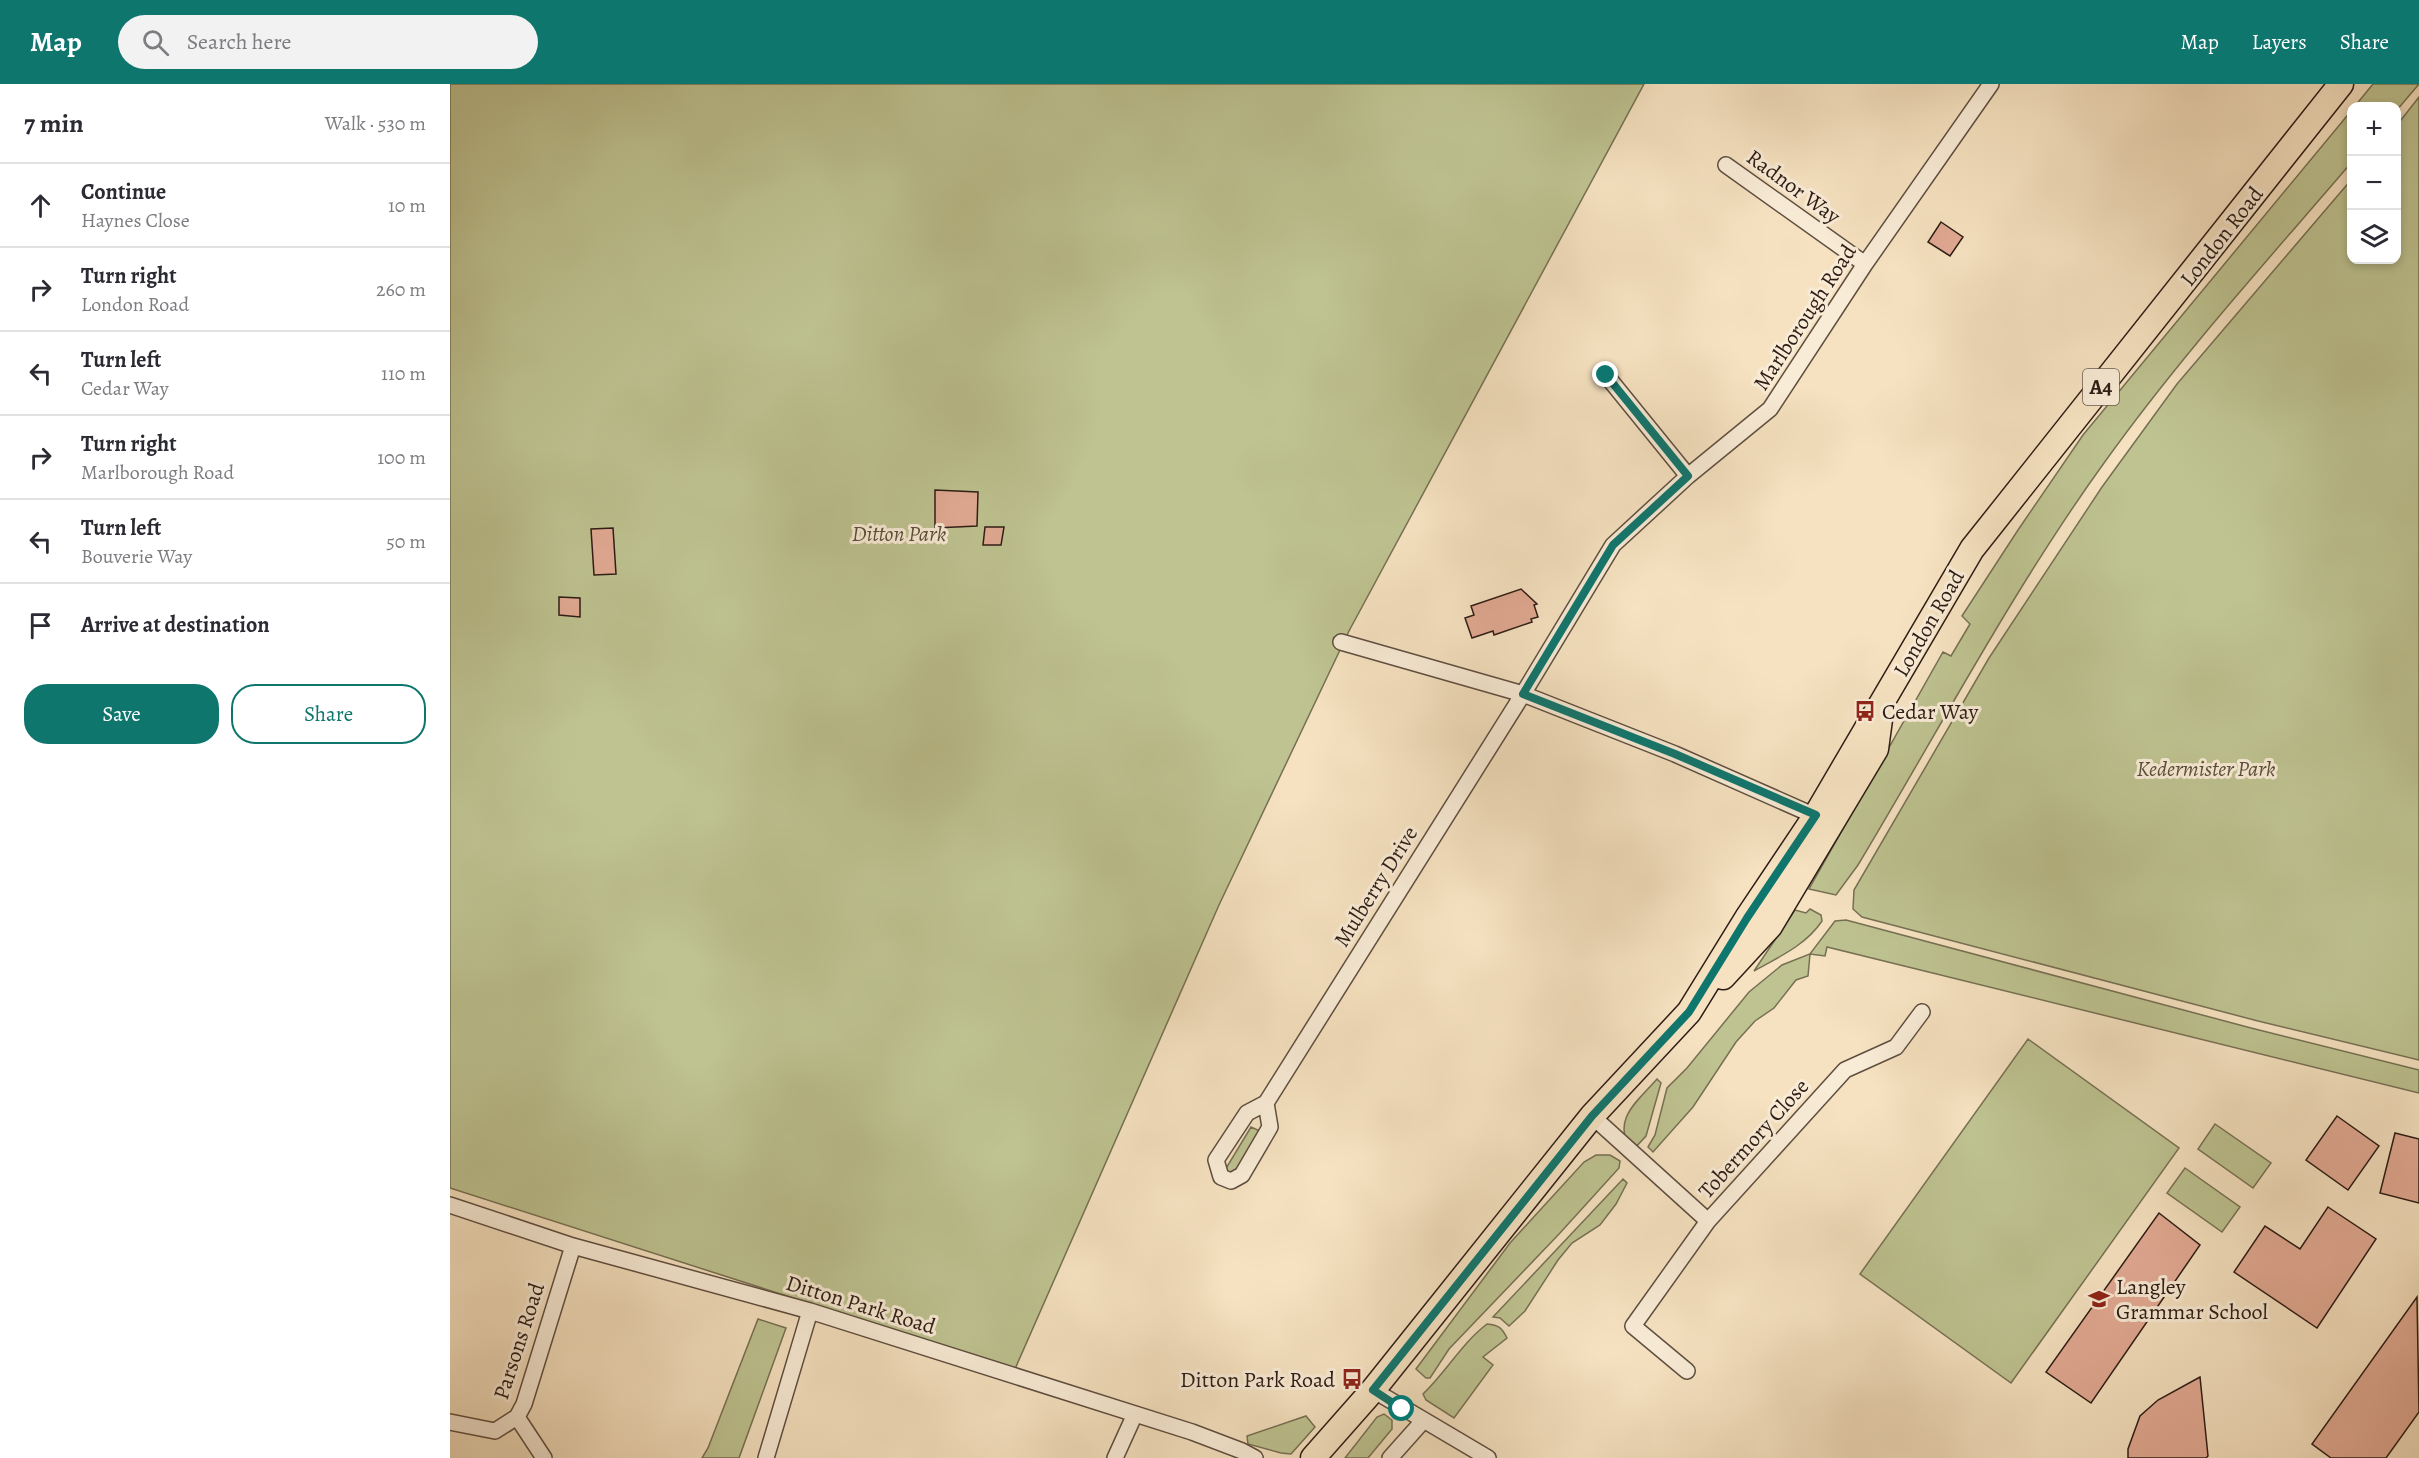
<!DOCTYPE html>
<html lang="en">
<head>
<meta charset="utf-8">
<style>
	:root { --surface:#fff; --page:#f2f2f3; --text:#2b2b33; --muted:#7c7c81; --line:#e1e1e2; --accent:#0f766e }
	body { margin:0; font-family:Alegreya,serif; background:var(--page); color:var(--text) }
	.controls { position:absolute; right:18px; top:18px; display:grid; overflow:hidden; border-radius:12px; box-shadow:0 3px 9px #0003 }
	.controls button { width:54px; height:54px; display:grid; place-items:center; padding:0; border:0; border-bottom:2px solid var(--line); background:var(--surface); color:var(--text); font:30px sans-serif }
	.stop { position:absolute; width:18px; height:18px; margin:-14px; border:4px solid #0f766e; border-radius:50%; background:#fff }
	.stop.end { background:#0f766e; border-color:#fff; box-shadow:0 2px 6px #0008 }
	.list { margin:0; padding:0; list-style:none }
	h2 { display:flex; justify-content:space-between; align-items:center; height:78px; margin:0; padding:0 24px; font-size:26px }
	h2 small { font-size:20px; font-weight:400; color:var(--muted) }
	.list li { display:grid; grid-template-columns:39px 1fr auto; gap:18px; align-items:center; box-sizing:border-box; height:84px; padding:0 24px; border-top:2px solid var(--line) }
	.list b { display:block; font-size:22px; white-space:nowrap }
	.list p { margin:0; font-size:20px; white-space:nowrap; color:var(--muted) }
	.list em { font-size:20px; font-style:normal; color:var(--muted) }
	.actions { display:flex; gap:12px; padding:18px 24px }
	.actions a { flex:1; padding:14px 0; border:2px solid var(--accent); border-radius:24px; text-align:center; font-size:21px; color:var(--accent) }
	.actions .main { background:var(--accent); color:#fff }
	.icon { flex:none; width:33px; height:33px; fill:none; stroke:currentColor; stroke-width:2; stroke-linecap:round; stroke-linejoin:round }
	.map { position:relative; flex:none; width:1969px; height:1374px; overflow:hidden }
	header { display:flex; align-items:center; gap:36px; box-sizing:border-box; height:84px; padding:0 30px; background:var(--accent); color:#fff }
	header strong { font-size:28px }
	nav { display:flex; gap:33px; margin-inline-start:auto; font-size:21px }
	.search { width:420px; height:54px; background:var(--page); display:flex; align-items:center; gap:15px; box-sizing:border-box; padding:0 21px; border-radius:33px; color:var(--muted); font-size:22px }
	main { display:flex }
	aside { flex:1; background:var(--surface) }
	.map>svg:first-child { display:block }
	.green { fill:#bec391; stroke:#767053; stroke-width:1.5 }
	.building { fill:#e2aa94; stroke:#2d1c15; stroke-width:1.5 }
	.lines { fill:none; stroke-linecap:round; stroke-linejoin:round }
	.minor-casing { stroke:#5f4e40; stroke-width:18 }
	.primary-casing { stroke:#2d1c15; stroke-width:27 }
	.minor { stroke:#f9ecd7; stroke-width:15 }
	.primary { stroke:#f6e2c1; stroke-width:24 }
	.route { stroke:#0f766e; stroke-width:8 }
	.labels { text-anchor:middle; stroke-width:6; stroke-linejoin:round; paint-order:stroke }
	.shield { fill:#f9ecd7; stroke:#6a5a4f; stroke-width:1.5 }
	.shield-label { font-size:21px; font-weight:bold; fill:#2d1c15 }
	.street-label { font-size:22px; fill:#2d1c15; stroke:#f9ecd7 }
	.park-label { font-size:22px; font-style:italic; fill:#584e3a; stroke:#f9ecd7 }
	.poi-label { font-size:22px; fill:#2d1c15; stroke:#f9ecd7; text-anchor:start }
</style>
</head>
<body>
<header>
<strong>Map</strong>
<div class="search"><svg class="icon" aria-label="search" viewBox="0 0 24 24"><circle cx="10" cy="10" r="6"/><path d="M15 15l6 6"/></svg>Search here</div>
<nav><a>Map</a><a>Layers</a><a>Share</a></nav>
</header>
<main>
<aside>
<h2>7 min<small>Walk · 530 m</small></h2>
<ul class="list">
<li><svg class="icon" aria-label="ahead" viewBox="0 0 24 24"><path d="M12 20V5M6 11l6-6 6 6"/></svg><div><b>Continue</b><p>Haynes Close</p></div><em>10 m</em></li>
<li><svg class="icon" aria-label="right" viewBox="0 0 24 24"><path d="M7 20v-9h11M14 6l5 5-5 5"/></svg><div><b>Turn right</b><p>London Road</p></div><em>260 m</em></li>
<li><svg class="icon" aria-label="left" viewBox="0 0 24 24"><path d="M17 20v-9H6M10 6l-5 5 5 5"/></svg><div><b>Turn left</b><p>Cedar Way</p></div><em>110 m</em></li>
<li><svg class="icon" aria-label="right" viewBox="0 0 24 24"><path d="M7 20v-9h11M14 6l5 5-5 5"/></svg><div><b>Turn right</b><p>Marlborough Road</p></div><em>100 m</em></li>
<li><svg class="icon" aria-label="left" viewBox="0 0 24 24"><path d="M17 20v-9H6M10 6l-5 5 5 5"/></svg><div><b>Turn left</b><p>Bouverie Way</p></div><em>50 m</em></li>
<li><svg class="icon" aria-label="arrive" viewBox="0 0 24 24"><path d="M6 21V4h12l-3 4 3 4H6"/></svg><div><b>Arrive at destination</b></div></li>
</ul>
<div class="actions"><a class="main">Save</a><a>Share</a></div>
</aside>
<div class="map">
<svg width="1969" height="1374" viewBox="0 0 1969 1374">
	<rect width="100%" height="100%" fill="#f6e2c1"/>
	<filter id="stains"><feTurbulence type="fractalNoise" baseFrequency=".00333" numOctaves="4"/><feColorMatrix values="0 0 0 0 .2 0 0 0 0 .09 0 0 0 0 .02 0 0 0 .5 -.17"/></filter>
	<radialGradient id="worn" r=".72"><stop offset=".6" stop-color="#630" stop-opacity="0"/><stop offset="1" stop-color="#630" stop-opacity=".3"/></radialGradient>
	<!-- green -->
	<path class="green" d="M 0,0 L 1194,0 L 899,547 L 769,821 L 565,1285 L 0,1104 Z
		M 1923,0 L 1969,0 L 1947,26 L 1946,22 L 1905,22 Z
		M 1969,13 L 1969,976 L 1808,937 L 1412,833 L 1403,825 L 1404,806 L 1539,574 L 1652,403 L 1727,300 L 1901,96 L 1902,176 L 1946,176 L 1947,41 Z
		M 1901,27 L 1901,79 C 1817,177 1729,274 1654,379 C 1563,505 1488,648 1408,781 L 1386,811 L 1359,805 L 1493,568 L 1501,572 L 1520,540 L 1512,532 L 1568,446 L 1633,351 Z
		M 1360,825 L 1371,831 L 1372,837 C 1356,861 1329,873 1304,887 L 1345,826 L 1356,829 Z
		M 1396,836 L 1801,944 L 1969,986 L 1969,1009 L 1377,863 L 1375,872 L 1360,870 L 1358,892 L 1346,896 L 1324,924 L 1305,937 L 1286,958 L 1243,1023 L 1203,1068 L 1198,1063 L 1205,1051 L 1217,1004 L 1237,984 L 1299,908 L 1332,881 L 1360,870 L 1385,837 Z
		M 1578,955 L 1729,1064 L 1561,1299 L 1410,1190 Z
		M 1207,995 L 1211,999 L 1196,1052 L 1182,1067 C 1160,1036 1188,1017 1207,995 Z
		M 1765,1040 L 1821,1079 L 1803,1104 L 1748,1065 Z
		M 801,1043 L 810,1047 L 783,1091 L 775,1086 Z
		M 1146,1071 L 1160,1071 L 1170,1077 L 1169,1084 L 1110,1149 L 999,1265 L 980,1294 L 976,1294 L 966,1285 L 1060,1159 L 1134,1078 Z
		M 1735,1084 L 1790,1123 L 1772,1148 L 1717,1109 Z
		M 1173,1095 L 1177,1099 L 1166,1120 L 1150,1141 L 1122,1159 L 1108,1176 L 1075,1227 L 1059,1242 L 1050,1234 L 1043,1233 Z
		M 308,1235 L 336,1244 L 289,1374 L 252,1374 L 258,1364 Z
		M 1037,1240 C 1049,1241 1052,1244 1057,1254 L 1033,1273 L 1043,1281 L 1004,1334 L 976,1316 L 973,1310 C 996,1288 1012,1259 1037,1240 Z
		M 934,1330 L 942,1336 L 942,1345 L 918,1374 L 895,1374 L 927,1333 Z
		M 856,1332 L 865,1343 L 841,1370 L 831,1369 L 798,1360 L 797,1352 Z"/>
	<!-- building -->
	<path class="building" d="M 1491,138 L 1513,153 L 1500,172 L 1478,158 Z
		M 485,406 L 528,408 L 527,442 L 485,444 Z
		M 535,443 L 554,443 L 551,461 L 533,461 Z
		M 163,444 L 166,490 L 144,491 L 141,445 Z
		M 1071,505 L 1087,520 L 1084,521 L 1088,533 L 1081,535 L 1082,538 L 1044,551 L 1043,547 L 1022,554 L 1015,534 L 1024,531 L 1021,522 Z
		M 109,513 L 130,514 L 130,533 L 109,531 Z
		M 1887,1032 L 1929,1062 L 1898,1106 L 1856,1076 Z
		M 1945,1049 L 1969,1055 L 1969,1119 L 1930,1109 Z
		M 1878,1123 L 1926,1155 L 1867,1244 L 1784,1188 L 1815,1142 L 1850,1165 Z
		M 1709,1129 L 1750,1161 L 1641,1319 L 1596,1288 Z
		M 1967,1213 L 1969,1328 L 1936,1374 L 1881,1374 L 1862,1360 Z
		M 1750,1293 L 1758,1372 L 1756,1374 L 1678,1374 L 1678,1365 L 1690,1332 L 1708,1316 Z"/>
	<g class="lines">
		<defs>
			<path id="minor" d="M 1276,81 L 1415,180
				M 1156,291 L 1238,392
				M 891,558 L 1073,610 L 1225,670 L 1372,735
				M 816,1019 L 797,1029 L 766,1076 L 771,1093 L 781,1097 L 792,1091 L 820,1043 L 816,1019 L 1073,610 L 1163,461 L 1238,392 L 1320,325 L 1415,180 L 1541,0
				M 1142,1032 L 1258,1137 L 1395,986 L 1446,963 L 1472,928
				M 0,1121 L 123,1162 L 360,1227 L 742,1348 L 792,1367 L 805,1374
				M 1237,1287 L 1183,1242 L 1258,1137
				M 923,1306 L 1038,1374
				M 67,1333 L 94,1374
				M 0,1338 L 45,1347 L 67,1333 L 74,1320 L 123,1162
				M 316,1374 L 360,1227
				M 665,1374 L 685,1330
				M 940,1374 L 973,1337"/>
			<path id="primary" d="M 1273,893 L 1320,842 L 1426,665 L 1431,628
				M 863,1374 L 923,1306 L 1142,1032 L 1239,928 L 1297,834 L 1366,731 L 1522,465 L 1891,0"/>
		</defs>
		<!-- minor casing -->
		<use href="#minor" class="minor-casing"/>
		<!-- primary casing -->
		<use href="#primary" class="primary-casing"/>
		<!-- minor -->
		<use href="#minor" class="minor"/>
		<!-- primary -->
		<use href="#primary" class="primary"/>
	</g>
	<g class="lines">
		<!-- route -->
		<path class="route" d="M 952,1325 L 923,1306 L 1142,1032 L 1239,928 L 1297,834 L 1366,731 L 1225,670 L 1073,610 L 1163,461 L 1238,392 L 1156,291"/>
	</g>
	<!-- icons -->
	<defs>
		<symbol id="bus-bare" viewBox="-9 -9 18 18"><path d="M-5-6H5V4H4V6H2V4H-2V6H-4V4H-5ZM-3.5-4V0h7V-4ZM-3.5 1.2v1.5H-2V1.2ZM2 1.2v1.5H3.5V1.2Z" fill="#8f2418" stroke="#f9ecd7" stroke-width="2.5" paint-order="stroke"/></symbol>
		<symbol id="school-bare" viewBox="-9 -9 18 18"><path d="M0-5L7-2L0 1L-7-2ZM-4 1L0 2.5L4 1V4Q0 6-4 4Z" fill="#8f2418" stroke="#f9ecd7" stroke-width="2.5" paint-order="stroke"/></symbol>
	</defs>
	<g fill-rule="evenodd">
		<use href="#bus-bare" x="1400" y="612" width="30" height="30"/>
		<use href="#school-bare" x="1634" y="1200" width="30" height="30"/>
		<use href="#bus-bare" x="887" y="1280" width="30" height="30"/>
	</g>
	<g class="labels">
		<!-- shield labels -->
		<rect class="shield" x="1633" y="285" width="36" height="36" rx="4.5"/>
		<g class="shield-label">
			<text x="1651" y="310">A4</text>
		</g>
		<!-- street labels -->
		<g class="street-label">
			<text transform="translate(1344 102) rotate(36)" y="8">Radnor Way</text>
			<text transform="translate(1771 152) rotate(-52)" y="8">London Road</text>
			<text transform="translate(1354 233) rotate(-57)" y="8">Marlborough Road</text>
			<text transform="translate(1478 539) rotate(-60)" y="8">London Road</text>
			<text transform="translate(925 802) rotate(-58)" y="8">Mulberry Drive</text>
			<text transform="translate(1303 1054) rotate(-48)" y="8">Tobermory Close</text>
			<text transform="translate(411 1220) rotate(17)" y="8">Ditton Park Road</text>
			<text transform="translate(68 1257) rotate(-72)" y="8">Parsons Road</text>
		</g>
		<!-- park labels -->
		<g class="park-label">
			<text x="449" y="457">Ditton Park</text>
			<text x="1756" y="692">Kedermister Park</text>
		</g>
		<!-- poi labels -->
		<g class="poi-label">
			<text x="1432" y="635">Cedar Way</text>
			<text x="1666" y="1210">Langley<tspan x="1666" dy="25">Grammar School</tspan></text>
			<text x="885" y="1303" text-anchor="end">Ditton Park Road</text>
		</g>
	</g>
	<rect width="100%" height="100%" filter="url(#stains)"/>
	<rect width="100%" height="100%" fill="url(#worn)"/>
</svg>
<div class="controls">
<button>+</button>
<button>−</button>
<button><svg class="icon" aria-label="layers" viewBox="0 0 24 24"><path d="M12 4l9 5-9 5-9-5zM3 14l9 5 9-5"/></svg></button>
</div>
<div class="stop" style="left:952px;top:1325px"></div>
<div class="stop end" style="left:1156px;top:291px"></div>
</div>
</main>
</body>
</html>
